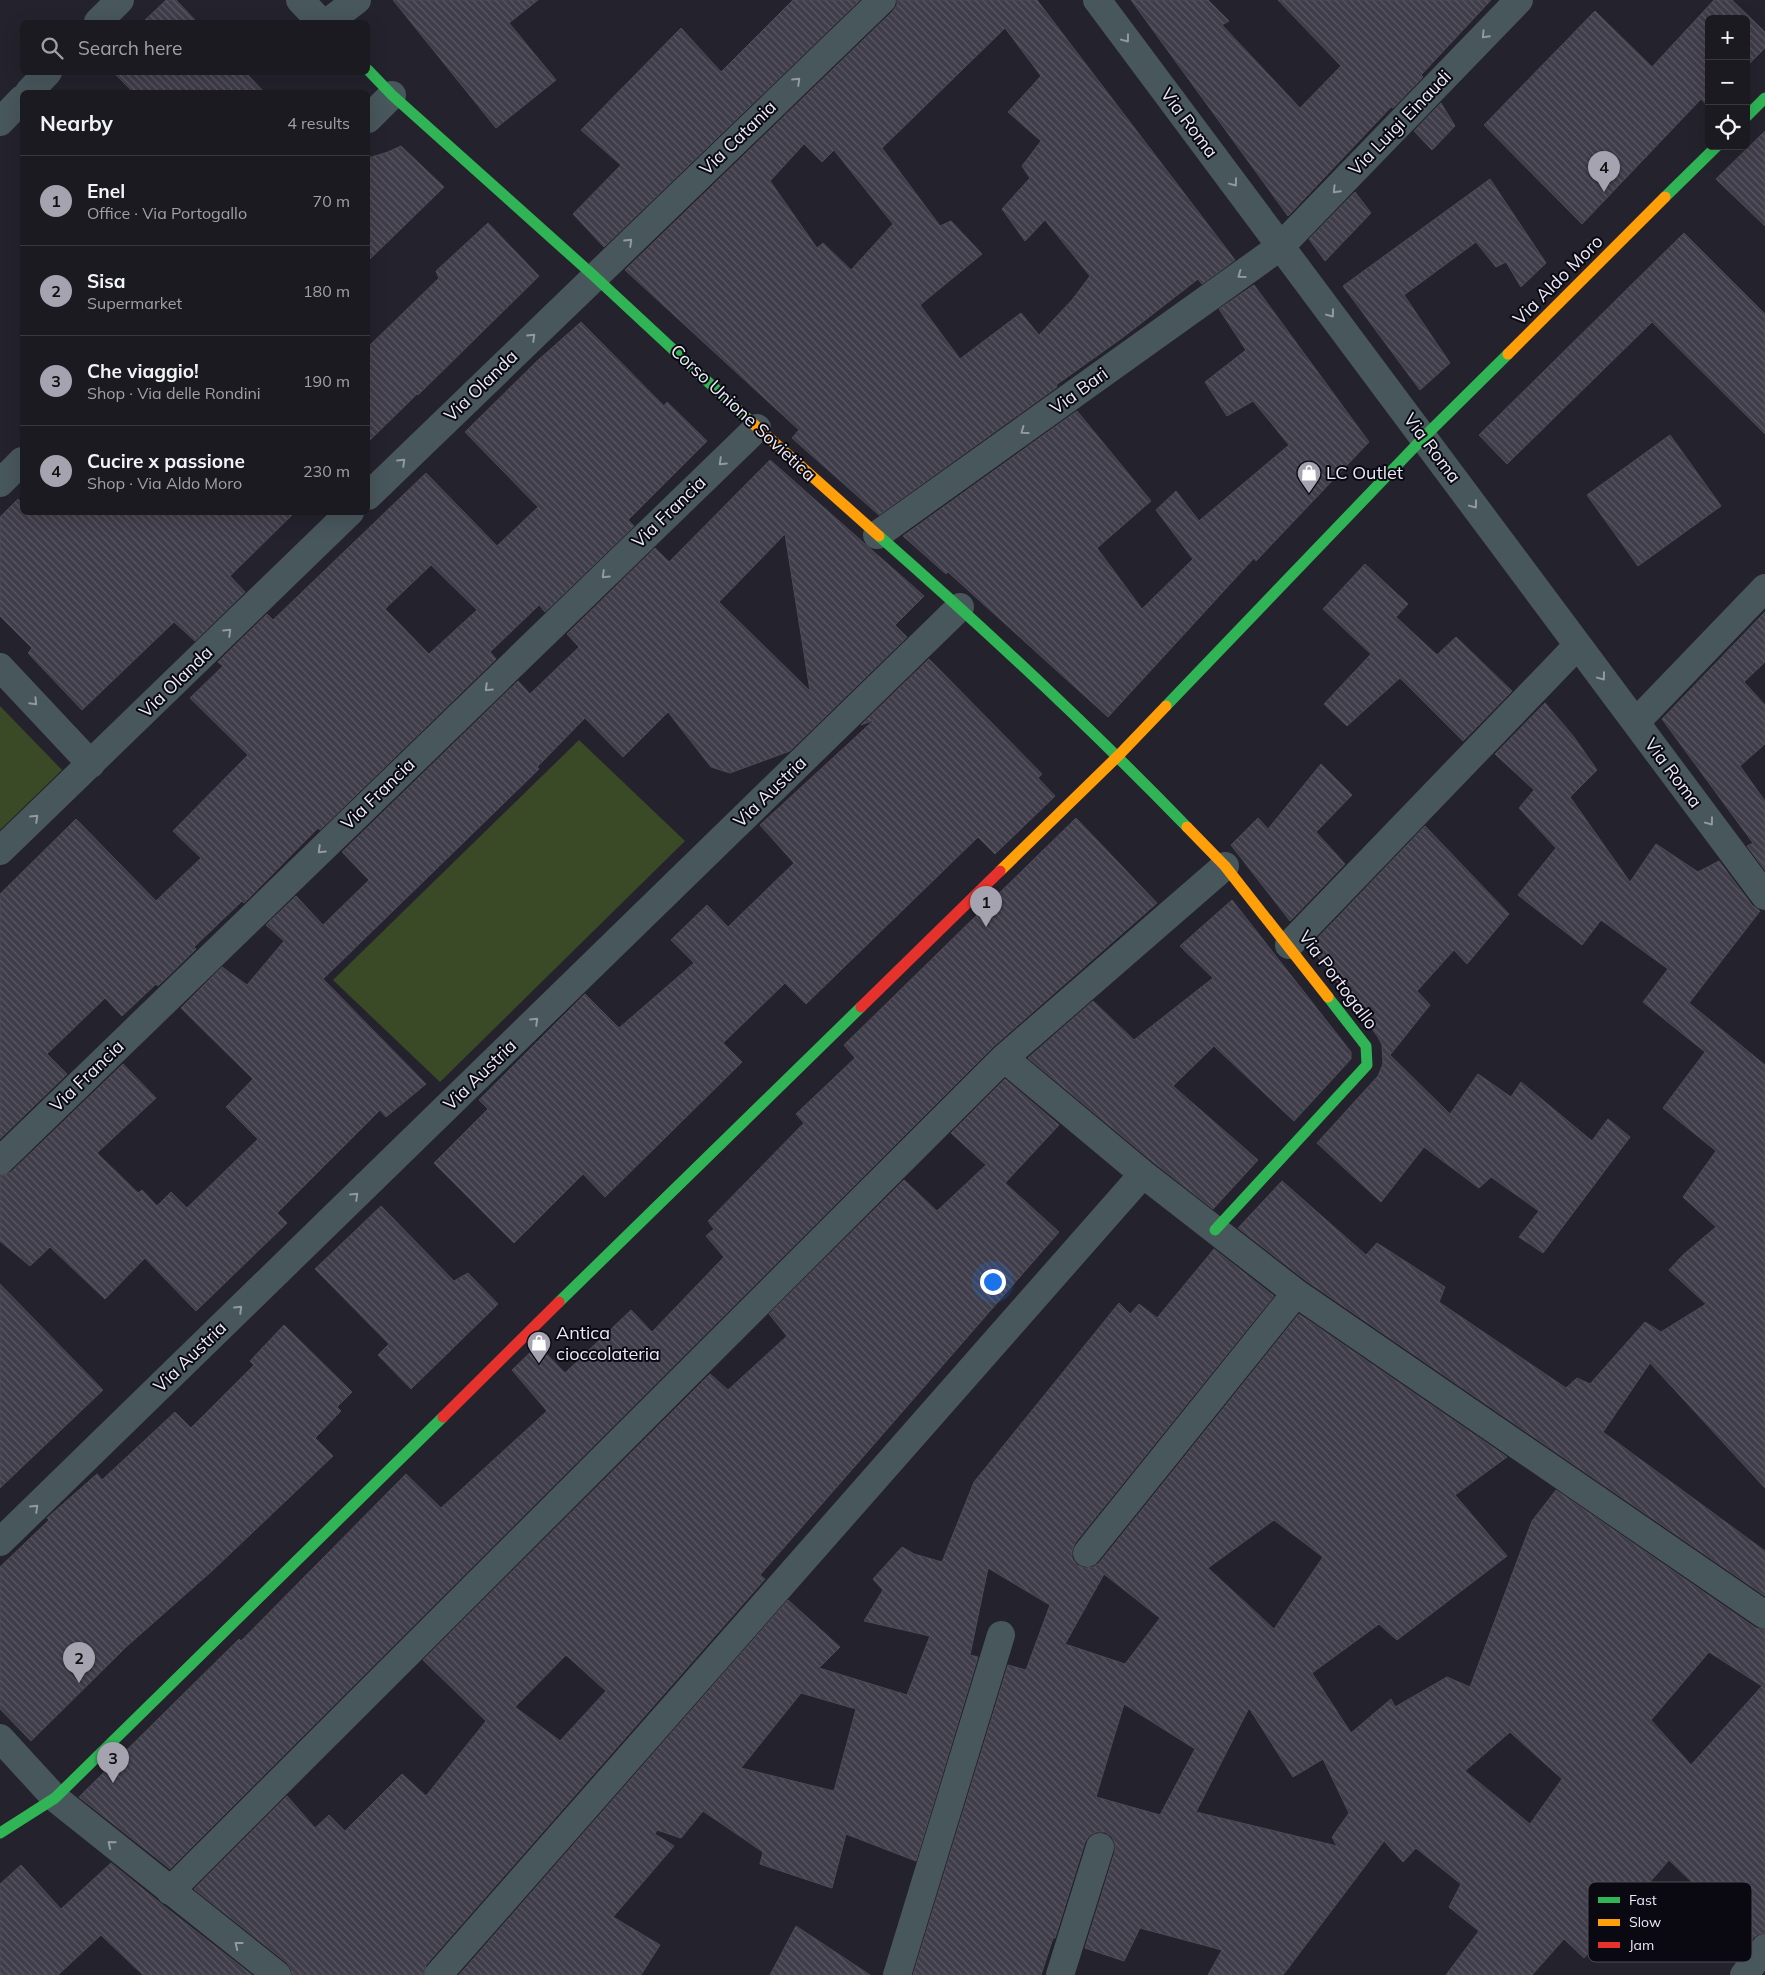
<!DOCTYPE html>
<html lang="en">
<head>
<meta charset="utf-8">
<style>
	:root { --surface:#1b1a21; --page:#28272e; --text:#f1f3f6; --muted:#a0a1a5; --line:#39383f; --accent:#a5a3b0 }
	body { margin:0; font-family:Mulish,sans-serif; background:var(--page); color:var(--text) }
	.controls { position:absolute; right:15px; top:15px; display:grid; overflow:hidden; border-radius:8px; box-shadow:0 5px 20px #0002 }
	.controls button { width:45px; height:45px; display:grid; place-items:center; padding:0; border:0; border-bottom:1px solid var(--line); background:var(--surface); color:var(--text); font:25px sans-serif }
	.you { position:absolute; left:992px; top:1281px; width:18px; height:18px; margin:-12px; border:4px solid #fff; border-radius:50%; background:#1a73e8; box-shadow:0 0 0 8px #1a73e833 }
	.badge { display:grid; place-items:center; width:32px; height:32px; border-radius:50%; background:var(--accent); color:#111; font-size:16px; font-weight:700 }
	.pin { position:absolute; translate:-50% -41px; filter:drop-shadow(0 1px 2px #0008) }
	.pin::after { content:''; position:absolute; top:26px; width:18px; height:15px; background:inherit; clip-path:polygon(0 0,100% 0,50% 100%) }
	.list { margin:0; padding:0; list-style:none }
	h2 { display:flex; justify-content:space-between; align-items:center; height:65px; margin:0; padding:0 20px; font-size:21px }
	h2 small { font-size:16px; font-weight:400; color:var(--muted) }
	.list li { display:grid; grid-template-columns:32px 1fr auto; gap:15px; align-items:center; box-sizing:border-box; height:90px; padding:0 20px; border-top:1px solid var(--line) }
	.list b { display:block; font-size:19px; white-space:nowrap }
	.list p { margin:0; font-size:16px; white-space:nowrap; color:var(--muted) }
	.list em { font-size:16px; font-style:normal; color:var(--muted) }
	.icon { flex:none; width:28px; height:28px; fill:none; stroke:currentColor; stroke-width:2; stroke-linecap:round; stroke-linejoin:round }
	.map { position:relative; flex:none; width:1765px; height:1975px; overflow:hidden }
	.search { position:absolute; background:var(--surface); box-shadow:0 5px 20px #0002; left:20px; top:20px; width:350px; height:55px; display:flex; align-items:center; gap:12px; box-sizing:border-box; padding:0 18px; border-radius:8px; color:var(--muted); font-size:19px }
	.panel { position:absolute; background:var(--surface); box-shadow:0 5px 20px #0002; left:20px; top:90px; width:350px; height:425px; border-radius:8px }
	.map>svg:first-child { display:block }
	.grass { fill:#3a4a26 }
	.building { fill:url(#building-back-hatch); stroke:#4c4a54; fill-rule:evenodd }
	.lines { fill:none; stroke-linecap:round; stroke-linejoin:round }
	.street { stroke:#48575c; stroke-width:28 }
	.fast { stroke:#30b455; stroke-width:11 }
	.slow { stroke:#ff9f0a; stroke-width:11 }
	.jam { stroke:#e5322d; stroke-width:11 }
	.oneway { stroke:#9199a2 }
	.labels { text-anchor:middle; stroke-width:4; stroke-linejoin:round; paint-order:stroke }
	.street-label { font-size:18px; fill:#ebe9f7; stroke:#0a0911 }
	.poi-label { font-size:18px; fill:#ebe9f7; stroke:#0a0911; text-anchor:start }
	.key { fill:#0a0911; stroke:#4e4c56; stroke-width:1 }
	.key-label { font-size:14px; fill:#ebe9f7 }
</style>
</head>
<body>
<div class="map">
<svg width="1765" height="1975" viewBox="0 0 1765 1975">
	<defs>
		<pattern id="building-back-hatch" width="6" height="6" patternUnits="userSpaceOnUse" patternTransform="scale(1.25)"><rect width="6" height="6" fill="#403d4a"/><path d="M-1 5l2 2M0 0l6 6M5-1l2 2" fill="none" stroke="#5c5965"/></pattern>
	</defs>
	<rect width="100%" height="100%" fill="#24222c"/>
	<!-- grass -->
	<path class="grass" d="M 0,706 L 62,770 L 0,830 Z
		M 579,740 L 685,841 L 440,1082 L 333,980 Z"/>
	<!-- building -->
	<path class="building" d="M 166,0 L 176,0 L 197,22 L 143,22 Z
		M 393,0 L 538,0 L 509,23 L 556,80 L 496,128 Z
		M 793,0 L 860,0 L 604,247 L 573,214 L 621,165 L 581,130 L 681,28 L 721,72 Z
		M 897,0 L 1037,0 L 1235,260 L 1202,284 L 1198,279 L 1122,338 L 1056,385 L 1057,387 L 879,515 L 792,438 L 799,430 L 625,270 L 893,11 L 897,5 ZM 1005,28 L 1041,76 L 1008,112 L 1041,141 L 1022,166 L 1030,178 L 1002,209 L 1025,241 L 1045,220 L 1090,276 L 1072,300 L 1039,335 L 1021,313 L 960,359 L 920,305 L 982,254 L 951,221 L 940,226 L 882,148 ZM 804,144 L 822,162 L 834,150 L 893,224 L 851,270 L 823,243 L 817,248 L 770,181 Z
		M 1131,0 L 1208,0 L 1229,21 L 1222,25 L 1300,108 L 1341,66 L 1278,0 L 1491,0 L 1421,75 L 1423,77 L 1393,108 L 1391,107 L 1288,216 Z
		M 1714,0 L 1732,0 L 1765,32 L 1765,48 L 1746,67 L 1746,19 L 1709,19 L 1709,105 L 1708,106 L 1701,99 L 1582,224 L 1484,125 L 1595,11 L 1652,67 Z
		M 113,72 L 245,72 L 264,92 L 133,92 Z
		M 1441,103 L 1455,126 L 1432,150 L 1414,131 Z
		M 1765,131 L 1765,226 L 1716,179 Z
		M 401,146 L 444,187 L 368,261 L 368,158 L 388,152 Z
		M 1490,179 L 1546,263 L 1521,287 L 1506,262 L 1496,267 L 1476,242 L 1404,295 L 1450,363 L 1420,390 L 1343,286 Z
		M 1355,192 L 1371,213 L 1325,261 L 1309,239 Z
		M 488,223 L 539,276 L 418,395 L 417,394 L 368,442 L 368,347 L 439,278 L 436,271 Z
		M 1684,233 L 1765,314 L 1765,434 L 1652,322 L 1507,464 L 1479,435 Z
		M 1254,285 L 1369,442 L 1256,561 L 1254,558 L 1108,717 L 948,572 L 946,574 L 903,536 L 1077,411 L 1151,501 L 1097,548 L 1142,609 L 1193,559 L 1156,510 L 1176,491 L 1199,521 L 1289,445 L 1253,401 L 1227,416 L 1205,382 L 1246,350 L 1219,309 Z
		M 581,322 L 664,406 L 667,402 L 707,441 L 628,520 L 634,526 L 545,612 L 539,605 L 490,652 L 496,659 L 320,830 L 318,828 L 244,903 L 242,901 L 194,947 L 196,949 L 158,986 L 156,984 L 122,1016 L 105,998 L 47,1054 L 67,1074 L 0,1139 L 0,894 L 76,819 L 156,901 L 201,858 L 173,831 L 248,755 L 190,698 L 223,666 L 218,662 L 267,614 L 273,620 L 426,473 L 497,546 L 538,507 L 465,432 L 536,362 ZM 431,565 L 477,610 L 429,654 L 385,609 Z
		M 1670,435 L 1721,506 L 1638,566 L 1587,495 Z
		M 770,460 L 924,596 L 895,625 L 907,637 L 790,751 L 730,773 L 711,767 L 668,712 L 623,757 L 585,718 L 537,767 L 539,769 L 323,979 L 426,1084 L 386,1117 L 380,1110 L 277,1213 L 287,1223 L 196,1311 L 145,1258 L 105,1299 L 50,1247 L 30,1266 L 0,1241 L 0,1176 L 11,1172 L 123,1064 L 156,1098 L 97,1153 L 138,1193 L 142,1190 L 157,1206 L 171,1192 L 187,1208 L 258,1139 L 226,1107 L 253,1079 L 181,1008 L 222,967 L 247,985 L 284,941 L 266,925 L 296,896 L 323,925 L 369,880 L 342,852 L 518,681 L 530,694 L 579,647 L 567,634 L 655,548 L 669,562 ZM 785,534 L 810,691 L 719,602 Z
		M 18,499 L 22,504 L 22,512 L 295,512 L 230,576 L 245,592 L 195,641 L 174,622 L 82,710 L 28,653 L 32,648 L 0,616 L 0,517 Z
		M 1365,564 L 1408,604 L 1396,617 L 1437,655 L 1456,637 L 1512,691 L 1463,741 L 1400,678 L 1347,726 L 1324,704 L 1371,654 L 1323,609 Z
		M 1765,612 L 1765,662 L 1744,682 L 1765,705 L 1765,744 L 1740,766 L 1765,801 L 1765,870 L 1747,846 L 1753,843 L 1662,719 Z
		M 929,659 L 1042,774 L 1038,778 L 1055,796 L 995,854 L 978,837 L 806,1004 L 785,983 L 723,1043 L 742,1062 L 605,1197 L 583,1174 L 514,1243 L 434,1163 L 488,1109 L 479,1100 L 585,994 L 619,1028 L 694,963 L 671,940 L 707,905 L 728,927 L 794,863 L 760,825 L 874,720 L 861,725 Z
		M 1545,703 L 1574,737 L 1597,770 L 1570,797 L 1630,882 L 1656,844 L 1698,872 L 1719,861 L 1752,905 L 1760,911 L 1689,1003 L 1765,1065 L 1765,1488 L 1650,1363 L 1603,1432 L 1765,1551 L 1765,1596 L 1305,1280 L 1238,1228 L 1282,1181 L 1366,1255 L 1377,1243 L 1445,1287 L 1439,1302 L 1566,1388 L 1577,1378 L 1590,1384 L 1645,1322 L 1661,1332 L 1706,1304 L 1669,1270 L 1684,1254 L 1716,1227 L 1683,1197 L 1716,1151 L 1663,1108 L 1705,1052 L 1643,1002 L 1668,969 L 1601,920 L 1582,945 L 1518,895 L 1556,848 L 1519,808 L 1534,790 L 1495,754 Z
		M 1321,764 L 1352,795 L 1316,832 L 1345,864 L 1290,921 L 1231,845 L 1258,818 L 1268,829 Z
		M 1076,818 L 1157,903 L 993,1047 L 170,1869 L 79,1797 L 239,1639 L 241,1641 L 406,1474 L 441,1508 L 547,1411 L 512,1370 L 538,1345 L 565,1373 L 631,1310 L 652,1332 L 724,1257 L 706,1236 L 714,1229 L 708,1221 L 804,1123 L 796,1114 L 855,1058 L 844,1045 Z
		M 1425,826 L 1509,914 L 1467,964 L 1454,950 L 1417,991 L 1430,1005 L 1390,1055 L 1450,1114 L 1478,1074 L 1511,1097 L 1521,1082 L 1592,1141 L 1608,1119 L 1630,1137 L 1543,1253 L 1519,1237 L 1539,1211 L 1491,1177 L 1479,1188 L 1424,1147 L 1381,1202 L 1317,1143 L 1378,1076 L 1383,1064 L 1382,1045 L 1378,1037 L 1310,946 Z
		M 1232,900 L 1351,1052 L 1351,1059 L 1294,1121 L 1214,1046 L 1173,1086 L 1258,1160 L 1213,1209 L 1153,1162 L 1028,1058 L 1093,1001 L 1134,1040 L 1213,978 L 1180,946 Z
		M 1005,1079 L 1059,1125 L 1005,1183 L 1059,1232 L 760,1575 L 765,1579 L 426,1965 L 423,1975 L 292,1975 L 291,1969 L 287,1963 L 194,1889 L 287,1796 L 315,1828 L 329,1815 L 345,1831 L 402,1774 L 426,1796 L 486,1721 L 423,1660 L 710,1374 L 728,1390 L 787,1336 L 769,1314 L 904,1180 L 937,1211 L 986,1165 L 951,1133 ZM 566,1655 L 606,1691 L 560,1741 L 515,1707 Z
		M 381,1206 L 454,1281 L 468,1273 L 498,1304 L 411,1389 L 378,1355 L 389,1344 L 315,1269 Z
		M 1214,1249 L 1274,1296 L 1075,1543 L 1072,1551 L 1072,1558 L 1077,1565 L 1085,1568 L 1093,1567 L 1099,1563 L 1299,1314 L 1507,1457 L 1455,1495 L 1507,1556 L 1397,1640 L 1379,1624 L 1312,1673 L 1351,1733 L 1391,1699 L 1395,1707 L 1447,1677 L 1470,1687 L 1532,1521 L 1556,1490 L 1756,1628 L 1765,1630 L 1765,1933 L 1759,1934 L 1753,1938 L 1743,1951 L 1708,1920 L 1718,1907 L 1669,1860 L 1584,1958 L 1564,1939 L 1532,1975 L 1446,1975 L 1479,1931 L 1449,1907 L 1461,1884 L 1416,1848 L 1403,1862 L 1384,1841 L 1283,1975 L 1208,1975 L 1222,1950 L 1140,1928 L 1124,1961 L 1085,1948 L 1115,1851 L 1115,1844 L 1112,1837 L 1105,1832 L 1097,1832 L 1090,1835 L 1085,1842 L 1055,1938 L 1053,1938 L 1041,1975 L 913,1975 L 1008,1665 L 1026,1670 L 1050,1605 L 988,1568 L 970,1655 L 978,1657 L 916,1861 L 846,1834 L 832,1888 L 760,1864 L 763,1852 L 703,1811 L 681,1838 L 657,1830 L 655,1834 L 674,1846 L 613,1917 L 660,1945 L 641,1975 L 459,1975 L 788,1600 L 840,1647 L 819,1668 L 907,1695 L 930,1636 L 864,1621 L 883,1590 L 873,1579 L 902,1547 L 914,1554 L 942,1562 L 974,1482 L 1119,1303 L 1130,1314 L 1139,1304 L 1157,1318 ZM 1274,1520 L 1323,1557 L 1274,1629 L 1208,1568 ZM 1104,1574 L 1160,1618 L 1125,1664 L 1065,1644 ZM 1709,1652 L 1762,1686 L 1691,1765 L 1651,1720 ZM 801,1693 L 856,1709 L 834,1791 L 741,1768 ZM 1124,1704 L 1195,1749 L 1160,1815 L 1096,1797 ZM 1249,1708 L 1293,1777 L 1323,1759 L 1349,1813 L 1332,1837 L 1337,1846 L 1196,1812 ZM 1510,1732 L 1562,1779 L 1530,1824 L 1465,1771 Z
		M 0,1284 L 103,1390 L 0,1488 Z
		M 284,1325 L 352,1392 L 337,1407 L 341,1411 L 315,1438 L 333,1456 L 213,1570 L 126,1647 L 31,1741 L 0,1709 L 0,1567 L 49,1520 L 47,1518 L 97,1474 L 102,1480 L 175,1412 L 191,1428 L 254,1365 L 250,1361 Z
		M 111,1863 L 159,1902 L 252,1975 L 143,1975 L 101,1935 L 58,1975 L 0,1975 L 0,1884 L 21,1865 L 61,1909 Z
		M 796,1926 L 870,1975 L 770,1975 Z"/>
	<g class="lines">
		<!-- street -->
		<path class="street" d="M 300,0 L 321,22
			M 1097,0 L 1765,896
			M 98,22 L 120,0
			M 328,22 L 357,0
			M 29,92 L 48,72
			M 368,119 L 392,95
			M 0,122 L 22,99
			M 0,483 L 22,461
			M 368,496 L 882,0
			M 877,535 L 1281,246 L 1519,0
			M 0,667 L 91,764
			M 1636,722 L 1765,588
			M 0,851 L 350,512
			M 1289,945 L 1578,645
			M 1004,1058 L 1143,1174 L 1296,1293 L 1765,1615
			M 0,1161 L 757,428
			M 0,1542 L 960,607
			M 1087,1553 L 1296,1293
			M 0,1738 L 55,1798 L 277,1975
			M 170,1891 L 1004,1058 L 1225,866
			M 438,1975 L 1143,1174
			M 897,1975 L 1001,1635
			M 1060,1975 L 1100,1847
			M 1744,1975 L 1765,1948"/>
		<!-- fast -->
		<path class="fast" d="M 368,70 L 392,95 L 594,276 L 749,420
			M 1746,117 L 1765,98
			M 1665,197 L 1717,146
			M 879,536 C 985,629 1088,725 1187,827
			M 1166,706 L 1424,437 L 1508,354
			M 1215,1230 L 1367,1065 L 1366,1046 L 1328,997
			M 559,1302 L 861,1007
			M 0,1833 L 55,1798 L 443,1417"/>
		<!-- slow -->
		<path class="slow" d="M 1508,354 L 1665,197
			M 749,420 L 879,536
			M 1187,827 L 1225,866 L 1328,997
			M 1000,871 L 1118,756 L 1166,706"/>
		<!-- jam -->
		<path class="jam" d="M 861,1007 L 1000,871
			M 443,1417 L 559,1302"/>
	</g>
	<!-- one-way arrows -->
	<defs><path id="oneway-chevron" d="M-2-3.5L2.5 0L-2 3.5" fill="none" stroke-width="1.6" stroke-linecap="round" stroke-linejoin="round" transform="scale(1.25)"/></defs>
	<g class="oneway">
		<use href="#oneway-chevron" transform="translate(1485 35) rotate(134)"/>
		<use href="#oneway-chevron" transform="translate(1126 39) rotate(53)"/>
		<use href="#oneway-chevron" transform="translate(797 81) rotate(-44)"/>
		<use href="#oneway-chevron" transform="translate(1234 183) rotate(53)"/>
		<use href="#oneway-chevron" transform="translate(1336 190) rotate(134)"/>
		<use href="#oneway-chevron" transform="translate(629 242) rotate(-44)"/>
		<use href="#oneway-chevron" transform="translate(1241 275) rotate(144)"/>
		<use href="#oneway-chevron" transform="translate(1331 314) rotate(53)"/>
		<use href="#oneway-chevron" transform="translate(532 337) rotate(-44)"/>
		<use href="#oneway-chevron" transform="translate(1024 431) rotate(144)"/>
		<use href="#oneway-chevron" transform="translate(402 462) rotate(-44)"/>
		<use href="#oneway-chevron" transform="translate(722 462) rotate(136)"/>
		<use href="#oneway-chevron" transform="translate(1474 505) rotate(53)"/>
		<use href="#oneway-chevron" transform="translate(605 575) rotate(136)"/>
		<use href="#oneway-chevron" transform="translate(228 632) rotate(-44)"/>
		<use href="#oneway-chevron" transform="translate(1602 677) rotate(53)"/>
		<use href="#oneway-chevron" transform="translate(488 688) rotate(136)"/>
		<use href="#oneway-chevron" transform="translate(34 702) rotate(46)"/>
		<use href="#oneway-chevron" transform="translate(35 818) rotate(-44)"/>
		<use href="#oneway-chevron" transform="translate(1710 822) rotate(53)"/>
		<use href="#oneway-chevron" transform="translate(321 850) rotate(136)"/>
		<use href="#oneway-chevron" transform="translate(535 1021) rotate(-44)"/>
		<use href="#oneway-chevron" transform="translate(355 1196) rotate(-44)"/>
		<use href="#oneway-chevron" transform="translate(239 1309) rotate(-44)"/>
		<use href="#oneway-chevron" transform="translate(35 1508) rotate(-44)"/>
		<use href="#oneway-chevron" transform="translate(111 1844) rotate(-141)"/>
		<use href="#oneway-chevron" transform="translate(238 1945) rotate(-142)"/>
	</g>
	<!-- icons -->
	<defs>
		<symbol id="shop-pin" viewBox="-11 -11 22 30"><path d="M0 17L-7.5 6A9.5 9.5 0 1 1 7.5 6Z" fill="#a5a3b0" stroke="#0a0911"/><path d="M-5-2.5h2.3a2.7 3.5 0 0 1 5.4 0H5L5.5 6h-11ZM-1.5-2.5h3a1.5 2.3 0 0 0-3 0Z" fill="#fff"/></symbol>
	</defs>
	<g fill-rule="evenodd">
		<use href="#shop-pin" x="1295" y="459" width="28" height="38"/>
		<use href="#shop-pin" x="525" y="1329" width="28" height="38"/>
	</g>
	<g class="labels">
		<!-- street labels -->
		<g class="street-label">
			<text transform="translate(1189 123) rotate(53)" y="6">Via Roma</text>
			<text transform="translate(1400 123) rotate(-46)" y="6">Via Luigi Einaudi</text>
			<text transform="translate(738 138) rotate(-44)" y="6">Via Catania</text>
			<text transform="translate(1558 280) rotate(-45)" y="6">Via Aldo Moro</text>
			<text transform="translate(481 386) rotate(-44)" y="6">Via Olanda</text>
			<text transform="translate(1079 391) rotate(-36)" y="6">Via Bari</text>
			<text transform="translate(743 413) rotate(43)" y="6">Corso Unione Sovietica</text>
			<text transform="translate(1432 448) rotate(53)" y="6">Via Roma</text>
			<text transform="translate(669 512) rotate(-44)" y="6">Via Francia</text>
			<text transform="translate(176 682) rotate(-44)" y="6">Via Olanda</text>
			<text transform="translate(1673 773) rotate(53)" y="6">Via Roma</text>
			<text transform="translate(770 792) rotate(-44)" y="6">Via Austria</text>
			<text transform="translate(378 794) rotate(-44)" y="6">Via Francia</text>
			<text transform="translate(1338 980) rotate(53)" y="6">Via Portogallo</text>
			<text transform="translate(480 1075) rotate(-44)" y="6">Via Austria</text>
			<text transform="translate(87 1076) rotate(-44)" y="6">Via Francia</text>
			<text transform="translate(190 1357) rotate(-44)" y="6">Via Austria</text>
		</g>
		<!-- poi labels -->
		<g class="poi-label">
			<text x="1326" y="479">LC Outlet</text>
			<text x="556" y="1339">Antica<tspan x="556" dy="21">cioccolateria</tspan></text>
		</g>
	</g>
	<!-- legend -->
	<rect x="1588" y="1882" width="164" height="80" rx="8" class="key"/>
	<rect x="1598" y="1897" width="22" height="6" fill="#30b455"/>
	<rect x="1598" y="1919" width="22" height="7" fill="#ff9f0a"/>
	<rect x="1598" y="1942" width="22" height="6" fill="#e5322d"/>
	<g class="key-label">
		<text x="1629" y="1905">Fast</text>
		<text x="1629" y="1927">Slow</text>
		<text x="1629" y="1950">Jam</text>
	</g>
</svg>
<div class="controls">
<button>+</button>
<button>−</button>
<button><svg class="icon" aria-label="locate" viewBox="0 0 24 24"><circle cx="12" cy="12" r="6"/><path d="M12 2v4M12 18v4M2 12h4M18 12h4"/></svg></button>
</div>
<div class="you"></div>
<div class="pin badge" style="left:986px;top:927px">1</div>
<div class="pin badge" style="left:79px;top:1683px">2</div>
<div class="pin badge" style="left:113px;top:1783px">3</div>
<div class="pin badge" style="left:1604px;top:192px">4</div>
<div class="search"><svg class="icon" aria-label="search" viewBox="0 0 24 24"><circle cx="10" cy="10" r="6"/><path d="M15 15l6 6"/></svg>Search here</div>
<section class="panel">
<h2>Nearby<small>4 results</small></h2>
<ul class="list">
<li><span class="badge">1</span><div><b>Enel</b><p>Office · Via Portogallo</p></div><em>70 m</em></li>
<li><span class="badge">2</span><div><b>Sisa</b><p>Supermarket</p></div><em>180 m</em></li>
<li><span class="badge">3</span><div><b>Che viaggio!</b><p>Shop · Via delle Rondini</p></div><em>190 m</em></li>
<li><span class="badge">4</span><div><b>Cucire x passione</b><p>Shop · Via Aldo Moro</p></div><em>230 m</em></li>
</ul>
</section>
</div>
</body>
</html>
